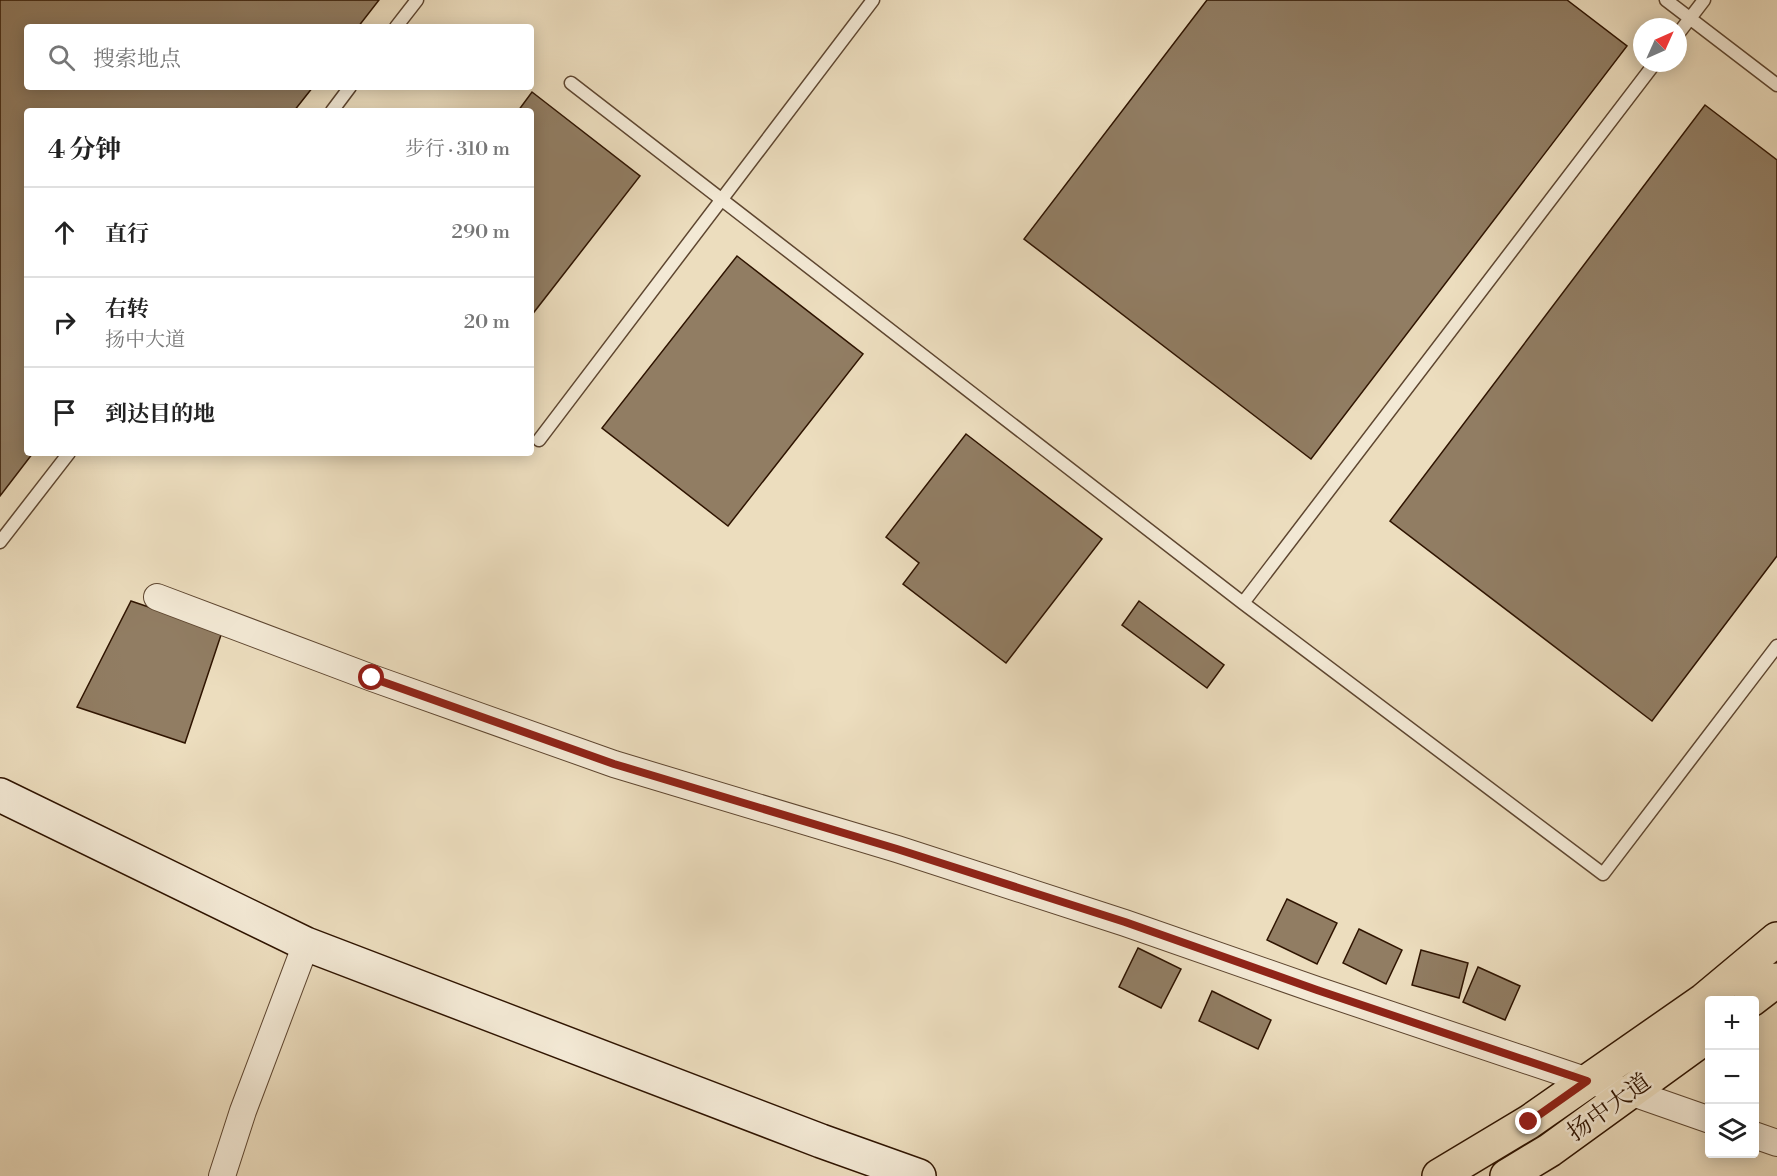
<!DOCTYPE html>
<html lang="zh">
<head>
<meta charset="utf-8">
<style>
	:root { --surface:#fff; --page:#f2f2f2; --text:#222; --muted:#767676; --line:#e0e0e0 }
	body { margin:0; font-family:"Libre Bodoni","Noto Serif SC",serif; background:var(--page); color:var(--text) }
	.controls { position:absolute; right:18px; bottom:18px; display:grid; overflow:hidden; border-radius:6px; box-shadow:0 3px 15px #0003 }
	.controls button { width:54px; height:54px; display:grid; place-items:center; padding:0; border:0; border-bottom:2px solid var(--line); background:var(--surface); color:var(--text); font:30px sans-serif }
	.compass { position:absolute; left:1633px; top:18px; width:54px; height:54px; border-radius:50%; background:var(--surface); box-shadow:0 3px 15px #0003; rotate:45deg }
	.stop { position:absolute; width:18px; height:18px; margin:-14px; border:4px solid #8f2418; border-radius:50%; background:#fff }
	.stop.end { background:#8f2418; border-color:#fff; box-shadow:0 2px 6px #0008 }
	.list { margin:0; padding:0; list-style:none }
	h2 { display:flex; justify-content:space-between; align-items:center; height:78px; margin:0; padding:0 24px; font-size:26px }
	h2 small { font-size:20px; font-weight:400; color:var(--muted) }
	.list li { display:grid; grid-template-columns:39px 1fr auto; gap:18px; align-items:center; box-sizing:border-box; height:90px; padding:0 24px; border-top:2px solid var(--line) }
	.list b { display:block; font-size:22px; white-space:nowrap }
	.list p { margin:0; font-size:20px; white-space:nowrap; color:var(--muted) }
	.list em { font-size:20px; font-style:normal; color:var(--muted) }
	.icon { flex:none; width:33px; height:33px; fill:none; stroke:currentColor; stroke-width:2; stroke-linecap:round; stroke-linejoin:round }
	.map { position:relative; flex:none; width:1777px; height:1176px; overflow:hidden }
	.search { position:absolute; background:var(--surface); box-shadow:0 3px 15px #0003; left:24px; top:24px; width:510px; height:66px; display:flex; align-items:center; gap:15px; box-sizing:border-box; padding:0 21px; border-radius:6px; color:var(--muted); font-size:22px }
	.panel { position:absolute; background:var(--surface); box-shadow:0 3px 15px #0003; left:24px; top:108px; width:510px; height:348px; border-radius:6px }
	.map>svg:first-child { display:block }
	.building { fill:#917d63; stroke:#2f1400; stroke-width:1.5 }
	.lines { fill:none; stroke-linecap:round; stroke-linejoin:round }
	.lane-casing { stroke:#5e4630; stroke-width:15 }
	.street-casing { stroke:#5e4630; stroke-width:28 }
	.secondary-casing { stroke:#2f1400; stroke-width:36 }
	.primary-casing { stroke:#2f1400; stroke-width:36 }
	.lane { stroke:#f3e9d5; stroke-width:12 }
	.street { stroke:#f3e9d5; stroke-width:26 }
	.secondary { stroke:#f3e9d5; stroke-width:33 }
	.primary { stroke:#ecddbe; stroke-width:33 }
	.route { stroke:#8f2418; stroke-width:8 }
	.labels { text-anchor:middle; stroke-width:5; stroke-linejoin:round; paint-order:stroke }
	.street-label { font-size:24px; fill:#2f1400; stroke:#f3e9d5 }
</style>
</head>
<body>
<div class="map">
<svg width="1777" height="1176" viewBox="0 0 1777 1176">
	<rect width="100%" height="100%" fill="#ecddbe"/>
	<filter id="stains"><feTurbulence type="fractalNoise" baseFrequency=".00333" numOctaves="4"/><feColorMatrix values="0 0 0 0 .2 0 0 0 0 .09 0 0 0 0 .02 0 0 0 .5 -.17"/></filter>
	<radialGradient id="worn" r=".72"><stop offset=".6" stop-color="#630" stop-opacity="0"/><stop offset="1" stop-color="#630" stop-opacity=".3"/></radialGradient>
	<!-- building -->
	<path class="building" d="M 0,0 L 379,0 L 358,27 L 27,27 L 27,87 L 313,87 L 294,111 L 27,111 L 27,453 L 33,453 L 0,496 Z
		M 1207,0 L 1567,0 L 1627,46 L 1311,459 L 1024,239 Z
		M 532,92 L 640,176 L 531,316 L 531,111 L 518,111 Z
		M 1705,105 L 1777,160 L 1777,556 L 1652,721 L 1390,521 Z
		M 737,256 L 863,354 L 728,526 L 602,428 Z
		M 966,434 L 1102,539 L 1006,663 L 903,584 L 919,563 L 886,537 Z
		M 131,601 L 222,632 L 185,743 L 77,707 Z
		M 1139,601 L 1224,665 L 1207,688 L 1122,625 Z
		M 1287,899 L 1337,923 L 1317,964 L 1267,940 Z
		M 1359,929 L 1402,950 L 1386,984 L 1343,963 Z
		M 1138,948 L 1181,969 L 1161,1008 L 1119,987 Z
		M 1421,950 L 1468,963 L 1459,998 L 1412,985 Z
		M 1478,967 L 1520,986 L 1505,1020 L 1463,1002 Z
		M 1212,991 L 1271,1020 L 1258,1049 L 1199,1021 Z"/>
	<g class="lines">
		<defs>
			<path id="lane" d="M 1666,0 L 1777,85
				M 396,27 L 417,0
				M 1678,34 L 1704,0
				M 571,83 L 1243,603 L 1603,874 L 1777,646
				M 332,111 L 350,87
				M 539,440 L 873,0
				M 0,542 L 69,453
				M 1243,603 L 1655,63"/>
			<path id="street" d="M 157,597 L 372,678 L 614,764 L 897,849 L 1125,923 L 1317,990 L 1588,1081 L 1630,1092 L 1710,1120
				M 1754,1135 L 1777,1143
				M 222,1176 L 243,1111 L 306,944"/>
			<path id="secondary" d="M 0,795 L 306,944 L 821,1141 L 919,1176"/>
			<path id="primary" d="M 1751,1000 L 1777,980
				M 1439,1176 L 1529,1122 L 1704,1000 L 1777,939
				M 1507,1176 L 1550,1150 L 1710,1034"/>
		</defs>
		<!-- lane casing -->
		<use href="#lane" class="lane-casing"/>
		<!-- street casing -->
		<use href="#street" class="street-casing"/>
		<!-- secondary casing -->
		<use href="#secondary" class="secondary-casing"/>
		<!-- primary casing -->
		<use href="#primary" class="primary-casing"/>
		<!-- lane -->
		<use href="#lane" class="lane"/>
		<!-- street -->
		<use href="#street" class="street"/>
		<!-- secondary -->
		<use href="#secondary" class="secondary"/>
		<!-- primary -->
		<use href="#primary" class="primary"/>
	</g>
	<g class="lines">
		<!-- route -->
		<path class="route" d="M 372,678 L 614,764 L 897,849 L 1125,922 L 1317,990 L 1587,1081 L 1529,1122"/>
	</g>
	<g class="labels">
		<!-- street labels -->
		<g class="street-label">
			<text transform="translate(1609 1107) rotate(-36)" y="8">扬中大道</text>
		</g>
	</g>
	<rect width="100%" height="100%" filter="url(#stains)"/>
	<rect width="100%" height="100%" fill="url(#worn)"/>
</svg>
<div class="controls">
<button>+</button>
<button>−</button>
<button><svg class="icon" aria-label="layers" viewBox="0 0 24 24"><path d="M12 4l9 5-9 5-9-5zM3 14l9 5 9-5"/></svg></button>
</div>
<svg class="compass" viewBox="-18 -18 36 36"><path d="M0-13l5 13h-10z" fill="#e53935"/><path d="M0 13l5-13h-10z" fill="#767676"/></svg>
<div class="stop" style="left:372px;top:678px"></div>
<div class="stop end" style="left:1529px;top:1122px"></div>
<div class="search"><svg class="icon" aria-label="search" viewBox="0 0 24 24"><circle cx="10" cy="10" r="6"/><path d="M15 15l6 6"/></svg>搜索地点</div>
<section class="panel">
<h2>4 分钟<small>步行 · 310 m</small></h2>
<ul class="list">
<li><svg class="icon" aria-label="ahead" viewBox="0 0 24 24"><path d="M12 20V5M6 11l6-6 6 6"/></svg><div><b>直行</b></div><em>290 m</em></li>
<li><svg class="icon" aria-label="right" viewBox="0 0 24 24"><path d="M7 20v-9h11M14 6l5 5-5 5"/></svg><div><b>右转</b><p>扬中大道</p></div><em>20 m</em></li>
<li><svg class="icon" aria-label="arrive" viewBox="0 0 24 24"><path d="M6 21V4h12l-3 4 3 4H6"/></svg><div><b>到达目的地</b></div></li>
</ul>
</section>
</div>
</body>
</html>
